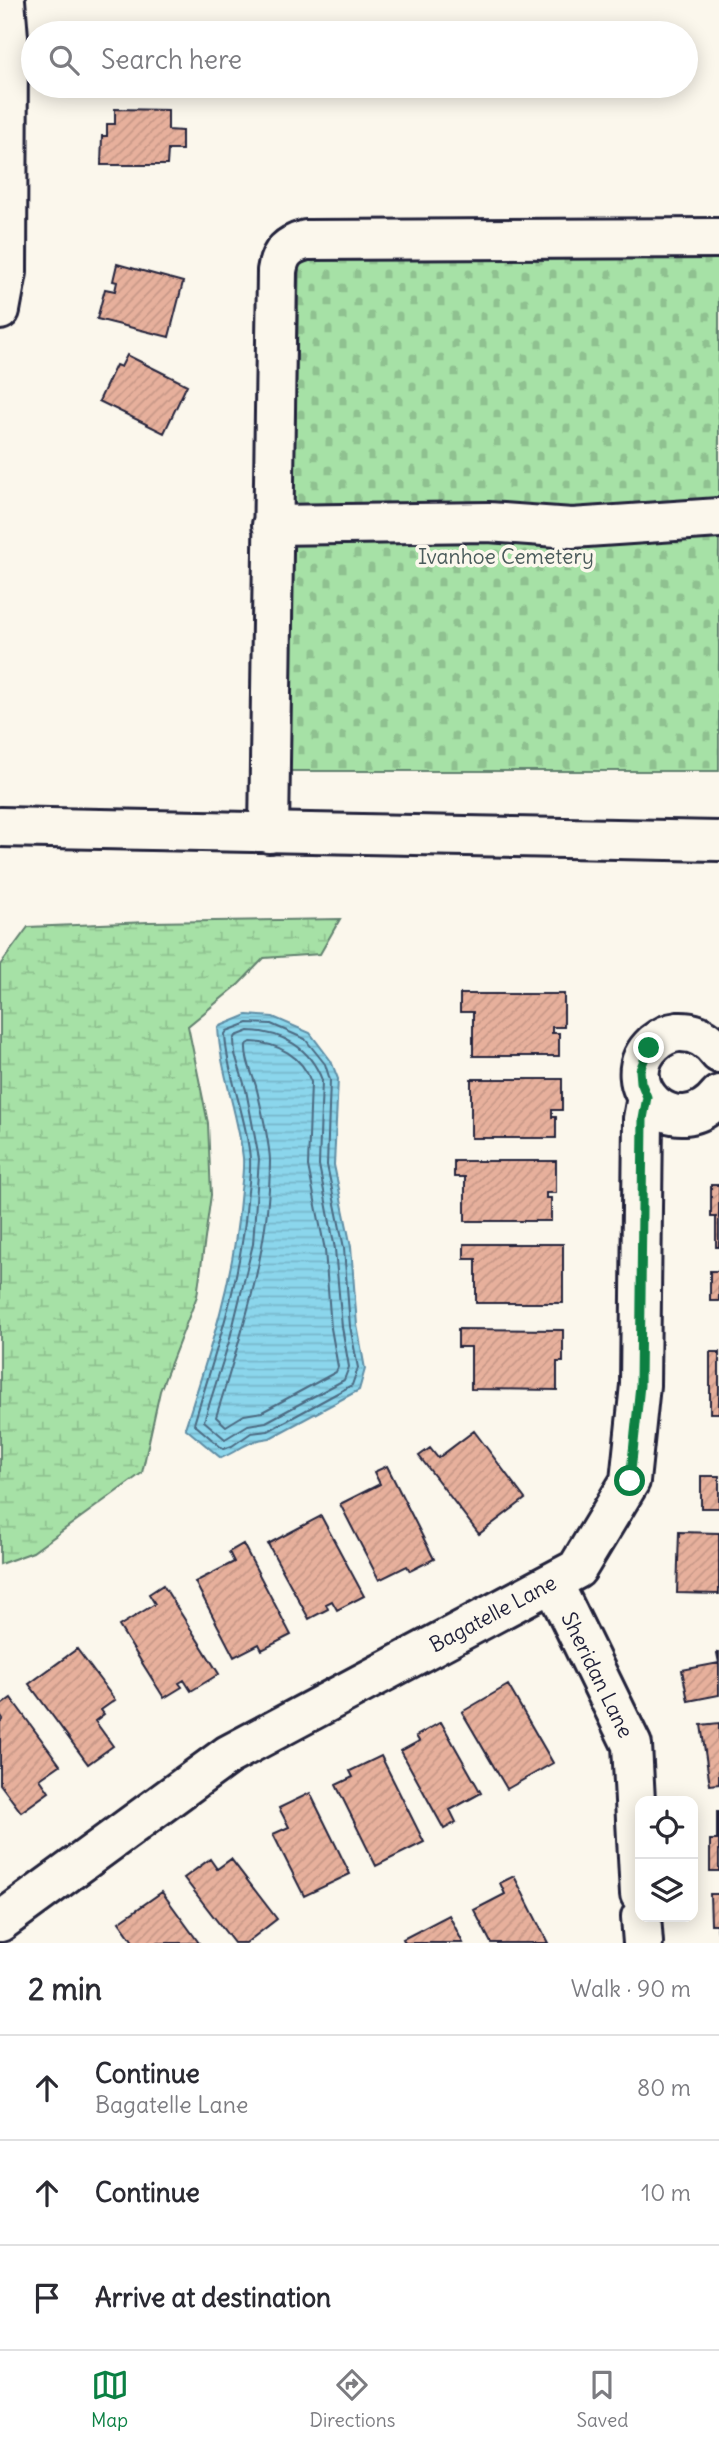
<!DOCTYPE html>
<html lang="en">
<head>
<meta charset="utf-8">
<style>
	:root { --surface:#fff; --page:#f7f7f7; --text:#2b2b33; --muted:#7c7c81; --line:#e1e1e2; --accent:#0b8043 }
	body { margin:0; font-family:Delius,sans-serif; background:var(--page); color:var(--text) }
	.controls { position:absolute; right:21px; bottom:21px; display:grid; overflow:hidden; border-radius:14px; box-shadow:0 4px 18px #0003 }
	.controls button { width:63px; height:63px; display:grid; place-items:center; padding:0; border:0; border-bottom:2px solid var(--line); background:var(--surface); color:var(--text); font:35px sans-serif }
	.stop { position:absolute; width:21px; height:21px; margin:-16px; border:5px solid #0b8043; border-radius:50%; background:#fff }
	.stop.end { background:#0b8043; border-color:#fff; box-shadow:0 2px 7px #0008 }
	.list { margin:0; padding:0; list-style:none }
	h2 { display:flex; justify-content:space-between; align-items:center; height:91px; margin:0; padding:0 28px; font-size:30px }
	h2 small { font-size:23px; font-weight:400; color:var(--muted) }
	.list li { display:grid; grid-template-columns:46px 1fr auto; gap:21px; align-items:center; box-sizing:border-box; height:105px; padding:0 28px; border-top:2px solid var(--line) }
	.list b { display:block; font-size:26px; white-space:nowrap }
	.list p { margin:0; font-size:23px; white-space:nowrap; color:var(--muted) }
	.list em { font-size:23px; font-style:normal; color:var(--muted) }
	.icon { flex:none; width:38px; height:38px; fill:none; stroke:currentColor; stroke-width:2; stroke-linecap:round; stroke-linejoin:round }
	.map { position:relative; flex:none; width:719px; height:1943px; overflow:hidden }
	.search { position:absolute; background:var(--surface); box-shadow:0 4px 18px #0003; left:21px; right:21px; top:21px; height:77px; display:flex; align-items:center; gap:18px; box-sizing:border-box; padding:0 24px; border-radius:38px; color:var(--muted); font-size:26px }
	.sheet { height:406px; background:var(--surface) }
	nav { display:flex; justify-content:space-around; align-items:center; box-sizing:border-box; height:98px; border-top:2px solid var(--line); background:var(--surface); font-size:19px; color:var(--muted) }
	nav a { display:grid; justify-items:center; gap:4px }
	nav .on { color:var(--accent) }
	.map>svg:first-child { display:block }
	.wetland { fill:url(#wetland-marsh); stroke:#648270; stroke-width:2 }
	.cemetery { fill:url(#cemetery-stones); stroke:#648270; stroke-width:2 }
	.water { fill:url(#water-rules); stroke:#618ea5; stroke-width:2 }
	.lines { fill:none; stroke-linecap:round; stroke-linejoin:round }
	.shore { stroke:#4c6a82; stroke-width:2 }
	.building { fill:url(#building-hatch); stroke:#22223b; stroke-width:2 }
	.minor-casing { stroke:#22223b; stroke-width:44 }
	.major-casing { stroke:#22223b; stroke-width:44 }
	.minor { stroke:#fbf7ec; stroke-width:38 }
	.major { stroke:#fbf7ec; stroke-width:38 }
	.route { stroke:#0b8043; stroke-width:9 }
	.labels { text-anchor:middle; stroke-width:7; stroke-linejoin:round; paint-order:stroke }
	.park-label { font-size:21px; fill:#4a5b5b; stroke:#fbf7ec }
	.street-label { font-size:21px; fill:#22223b; stroke:#fbf7ec }
</style>
</head>
<body>
<div class="map">
<svg width="719" height="1943" viewBox="0 0 719 1943">
	<defs>
		<pattern id="wetland-marsh" width="20" height="14" patternUnits="userSpaceOnUse" patternTransform="scale(1.75)"><rect width="20" height="14" fill="#a6e1a6"/><path d="M1 5h8M5 5V1M11 12h8M15 12V8" fill="none" stroke="#8fc190"/></pattern>
		<pattern id="cemetery-stones" width="16" height="16" patternUnits="userSpaceOnUse" patternTransform="scale(1.75)"><rect width="16" height="16" fill="#a6e1a6"/><path d="M2 7V4a2 2 0 0 1 4 0v3zM10 15v-3a2 2 0 0 1 4 0v3z" fill="#8fc190"/></pattern>
		<pattern id="water-rules" width="6" height="5" patternUnits="userSpaceOnUse" patternTransform="scale(1.75)"><rect width="6" height="5" fill="#8bd6ec"/><path d="M0 2.5h6" fill="none" stroke="#78b7cb"/></pattern>
		<pattern id="building-hatch" width="6" height="6" patternUnits="userSpaceOnUse" patternTransform="scale(1.75)"><rect width="6" height="6" fill="#e7b09c"/><path d="M-1 1l2-2M0 6l6-6M5 7l2-2" fill="none" stroke="#c69787"/></pattern>
	</defs>
	<rect width="100%" height="100%" fill="#fbf7ec"/>
	<filter id="ink" filterUnits="userSpaceOnUse"><feTurbulence type="fractalNoise" baseFrequency=".0143" numOctaves="2"/><feDisplacementMap in="SourceGraphic" scale="14" xChannelSelector="R" yChannelSelector="G"/><feConvolveMatrix kernelMatrix="1 2 1 2 8 2 1 2 1" color-interpolation-filters="sRGB"/></filter>
	<g filter="url(#ink)">
		<!-- wetland -->
		<path class="wetland" d="M 340,919 L 320,954 L 264,958 L 239,984 L 188,1026 L 208,1123 L 211,1195 L 197,1296 L 160,1391 L 142,1473 L 33,1552 L 0,1564 L 0,965 L 28,927 L 149,922 Z"/>
		<!-- cemetery -->
		<path class="cemetery" d="M 299,259 L 719,259 L 719,771 L 288,771 Z"/>
		<!-- water -->
		<path class="water" d="M 247,1015 L 273,1017 L 310,1033 L 331,1061 L 338,1079 L 334,1165 L 351,1247 L 357,1325 L 365,1369 L 359,1390 L 270,1438 C 247,1440 241,1450 221,1458 L 185,1428 C 209,1354 234,1279 240,1200 C 241,1187 244,1171 243,1158 C 238,1113 220,1071 218,1027 Z"/>
		<g class="lines">
			<!-- shore -->
			<path class="shore" d="M 248,1023 L 271,1024 L 305,1039 L 325,1064 L 330,1080 L 327,1165 L 344,1248 L 350,1326 L 358,1368 L 352,1385 L 268,1431 L 251,1433 L 232,1446 L 223,1449 L 194,1424 C 216,1350 241,1280 247,1201 C 248,1188 251,1173 250,1159 C 247,1116 227,1076 225,1034 L 227,1031 Z
				M 249,1031 C 283,1032 310,1048 322,1080 L 319,1165 L 335,1249 L 342,1327 L 349,1367 L 344,1380 L 266,1422 L 248,1425 L 225,1439 L 204,1421 L 229,1342 L 253,1244 L 259,1159 L 246,1090 L 235,1054 L 234,1040 L 236,1036 Z
				M 251,1042 C 278,1043 302,1056 311,1082 L 308,1166 L 325,1250 L 331,1328 L 338,1367 L 336,1372 L 262,1412 L 244,1415 L 226,1426 L 216,1417 C 242,1333 270,1249 270,1160 C 269,1139 261,1107 256,1086 C 252,1073 245,1059 246,1045 Z"/>
		</g>
		<!-- building -->
		<path class="building" d="M 115,109 L 168,110 L 168,130 L 182,131 L 182,150 L 168,150 L 167,165 L 101,165 L 102,136 L 107,136 L 107,124 L 115,124 Z
			M 117,264 L 183,282 L 169,337 L 97,319 L 105,289 L 115,291 L 117,282 L 113,281 Z
			M 127,355 L 187,385 L 164,433 L 99,401 L 116,365 L 121,367 Z
			M 460,994 L 564,994 L 564,1027 L 552,1027 L 552,1033 L 559,1033 L 559,1056 L 473,1056 L 473,1012 L 460,1012 Z
			M 471,1079 L 562,1079 L 562,1110 L 552,1110 L 552,1117 L 556,1117 L 556,1138 L 471,1138 Z
			M 454,1161 L 556,1161 L 556,1193 L 546,1193 L 546,1198 L 551,1198 L 551,1221 L 465,1221 L 465,1177 L 454,1177 Z
			M 711,1185 L 719,1185 L 719,1247 L 716,1247 L 716,1217 L 711,1217 Z
			M 464,1244 L 563,1244 L 563,1303 L 476,1303 L 476,1259 L 464,1259 Z
			M 710,1271 L 719,1271 L 719,1301 L 710,1301 Z
			M 458,1329 L 563,1330 L 563,1362 L 557,1362 L 557,1390 L 471,1389 L 471,1347 L 458,1347 Z
			M 710,1352 L 719,1352 L 719,1413 L 710,1413 Z
			M 474,1431 L 525,1499 L 479,1534 L 419,1456 L 430,1448 L 438,1458 Z
			M 387,1466 L 434,1559 L 410,1571 L 407,1566 L 379,1580 L 340,1504 L 380,1484 L 374,1472 Z
			M 701,1476 L 719,1476 L 719,1508 L 701,1508 Z
			M 321,1516 L 364,1596 L 337,1610 L 332,1601 L 326,1604 L 328,1609 L 309,1619 L 268,1544 Z
			M 679,1532 L 719,1533 L 719,1594 L 677,1593 Z
			M 243,1544 L 291,1635 L 262,1650 L 259,1644 L 234,1657 L 195,1582 L 234,1562 L 229,1552 Z
			M 163,1585 L 219,1674 L 191,1691 L 184,1680 L 179,1683 L 182,1687 L 164,1698 L 119,1626 L 155,1604 L 149,1594 Z
			M 77,1649 L 115,1700 L 101,1710 L 104,1714 L 95,1721 L 113,1746 L 88,1764 L 29,1684 Z
			M 719,1652 L 719,1695 L 688,1701 L 682,1670 L 719,1663 L 717,1653 Z
			M 508,1685 L 553,1763 L 507,1789 L 462,1712 Z
			M 11,1698 L 60,1765 L 40,1779 L 49,1792 L 21,1812 L 0,1784 L 0,1722 L 3,1719 L 0,1714 L 0,1706 Z
			M 441,1722 L 481,1793 L 450,1810 L 456,1822 L 444,1829 L 401,1751 L 419,1741 L 416,1736 Z
			M 719,1723 L 719,1784 L 710,1785 L 701,1725 Z
			M 381,1756 L 424,1842 L 376,1866 L 336,1785 L 353,1777 L 350,1771 Z
			M 310,1793 L 350,1874 L 304,1896 L 273,1834 L 289,1827 L 279,1808 Z
			M 717,1812 L 719,1812 L 719,1871 L 710,1871 L 710,1840 L 717,1840 Z
			M 210,1859 L 217,1869 L 231,1859 L 277,1919 L 246,1943 L 234,1943 L 184,1878 Z
			M 514,1876 L 548,1943 L 491,1943 L 474,1910 L 505,1894 L 500,1883 Z
			M 162,1892 L 199,1943 L 134,1943 L 119,1922 Z
			M 710,1894 L 719,1894 L 719,1943 L 717,1924 L 711,1924 Z
			M 449,1915 L 463,1943 L 405,1943 L 403,1939 Z"/>
		<g class="lines">
			<defs>
				<path id="minor" d="M 0,310 L 7,272 L 8,37 L 5,0
					M 272,525 L 488,522 L 572,528 L 719,518
					M 269,833 L 277,271 C 280,252 288,245 306,240 L 719,238
					M 719,1053 C 709,1039 696,1031 678,1032 C 669,1033 661,1037 654,1043 C 610,1084 677,1148 719,1095
					M 553,1583 L 632,1745 L 640,1894
					M 641,1917 L 643,1943
					M 0,1922 L 228,1755 L 577,1569 L 630,1481 L 640,1385 L 643,1119 L 647,1097"/>
				<path id="major" d="M 0,827 L 719,841"/>
			</defs>
			<!-- minor casing -->
			<use href="#minor" class="minor-casing"/>
			<!-- major casing -->
			<use href="#major" class="major-casing"/>
			<!-- minor -->
			<use href="#minor" class="minor"/>
			<!-- major -->
			<use href="#major" class="major"/>
		</g>
	</g>
	<g class="lines" filter="url(#ink)">
		<!-- route -->
		<path class="route" d="M 630,1481 L 640,1385 L 643,1119 L 647,1097 L 641,1082 L 640,1070 L 649,1048"/>
	</g>
	<g class="labels">
		<!-- park labels -->
		<g class="park-label">
			<text x="506" y="564">Ivanhoe Cemetery</text>
		</g>
		<!-- street labels -->
		<g class="street-label">
			<text transform="translate(493 1614) rotate(-28)" y="7">Bagatelle Lane</text>
			<text transform="translate(597 1675) rotate(64)" y="7">Sheridan Lane</text>
		</g>
	</g>
</svg>
<div class="controls">
<button><svg class="icon" aria-label="locate" viewBox="0 0 24 24"><circle cx="12" cy="12" r="6"/><path d="M12 2v4M12 18v4M2 12h4M18 12h4"/></svg></button>
<button><svg class="icon" aria-label="layers" viewBox="0 0 24 24"><path d="M12 4l9 5-9 5-9-5zM3 14l9 5 9-5"/></svg></button>
</div>
<div class="stop" style="left:630px;top:1481px"></div>
<div class="stop end" style="left:649px;top:1048px"></div>
<div class="search"><svg class="icon" aria-label="search" viewBox="0 0 24 24"><circle cx="10" cy="10" r="6"/><path d="M15 15l6 6"/></svg>Search here</div>
</div>
<section class="sheet">
<h2>2 min<small>Walk · 90 m</small></h2>
<ul class="list">
<li><svg class="icon" aria-label="ahead" viewBox="0 0 24 24"><path d="M12 20V5M6 11l6-6 6 6"/></svg><div><b>Continue</b><p>Bagatelle Lane</p></div><em>80 m</em></li>
<li><svg class="icon" aria-label="ahead" viewBox="0 0 24 24"><path d="M12 20V5M6 11l6-6 6 6"/></svg><div><b>Continue</b></div><em>10 m</em></li>
<li><svg class="icon" aria-label="arrive" viewBox="0 0 24 24"><path d="M6 21V4h12l-3 4 3 4H6"/></svg><div><b>Arrive at destination</b></div></li>
</ul>
</section>
<nav>
<a class="on"><svg class="icon" aria-label="map" viewBox="0 0 24 24"><path d="M3 6l6-2 6 2 6-2v14l-6 2-6-2-6 2zM9 4v14M15 6v14"/></svg>Map</a>
<a><svg class="icon" aria-label="directions" viewBox="0 0 24 24"><path d="M12 3l9 9-9 9-9-9zM9 14v-3h6M13 9l2 2-2 2"/></svg>Directions</a>
<a><svg class="icon" aria-label="saved" viewBox="0 0 24 24"><path d="M7 4h10v16l-5-4-5 4z"/></svg>Saved</a>
</nav>
</body>
</html>
